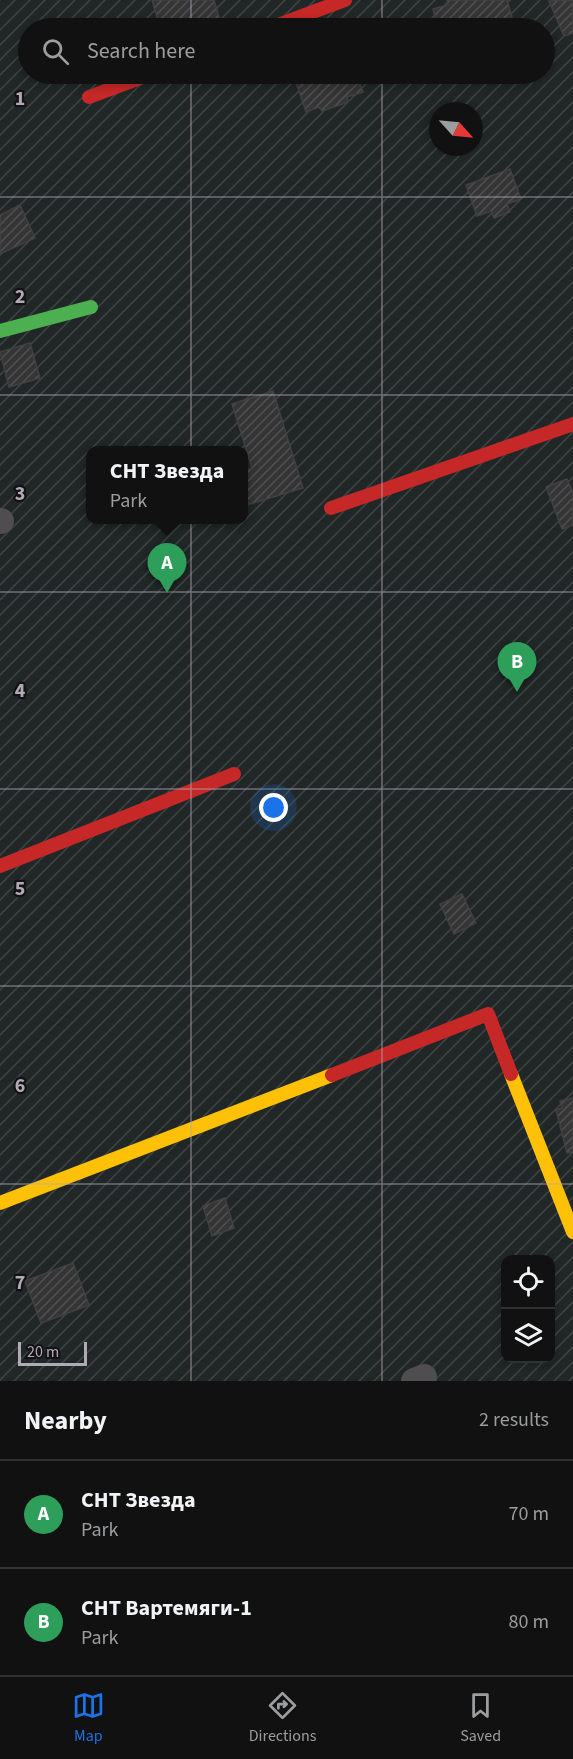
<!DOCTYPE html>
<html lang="en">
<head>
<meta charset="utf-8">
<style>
	:root { --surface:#111; --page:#1e1f1f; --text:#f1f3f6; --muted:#9c9d9f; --line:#303131; --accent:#1a73e8 }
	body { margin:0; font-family:"Source Sans 3",sans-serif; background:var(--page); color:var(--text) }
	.controls { position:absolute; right:18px; bottom:18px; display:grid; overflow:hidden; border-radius:12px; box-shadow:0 3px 9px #0003 }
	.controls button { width:54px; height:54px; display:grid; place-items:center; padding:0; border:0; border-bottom:2px solid var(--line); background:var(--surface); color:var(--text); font:30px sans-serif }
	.compass { position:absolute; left:429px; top:102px; width:54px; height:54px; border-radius:50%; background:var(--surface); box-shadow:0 3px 9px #0003; rotate:117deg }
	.scale { position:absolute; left:18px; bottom:15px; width:69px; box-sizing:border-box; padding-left:6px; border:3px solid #afaab6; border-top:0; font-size:16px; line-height:21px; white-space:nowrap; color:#afaab6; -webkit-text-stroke:4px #131113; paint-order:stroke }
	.you { position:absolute; left:274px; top:808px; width:21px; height:21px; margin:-15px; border:4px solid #fff; border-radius:50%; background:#1a73e8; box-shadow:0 0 0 9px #1a73e833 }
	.badge { display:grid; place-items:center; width:39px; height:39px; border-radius:50%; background:var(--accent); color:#fff; font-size:20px; font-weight:700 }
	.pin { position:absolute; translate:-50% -50px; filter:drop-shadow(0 2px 3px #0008) }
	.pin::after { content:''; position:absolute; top:32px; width:21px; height:18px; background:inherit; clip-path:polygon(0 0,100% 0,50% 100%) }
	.popup { position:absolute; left:86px; top:446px; width:162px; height:78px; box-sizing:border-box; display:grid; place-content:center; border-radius:12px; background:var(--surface); filter:drop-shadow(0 2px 4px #0005); font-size:20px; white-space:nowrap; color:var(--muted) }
	.popup b { font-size:22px; color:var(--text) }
	.popup::after { content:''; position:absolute; left:50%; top:100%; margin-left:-12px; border:12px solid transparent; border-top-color:var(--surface) }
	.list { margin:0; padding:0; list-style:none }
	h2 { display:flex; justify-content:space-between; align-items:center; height:78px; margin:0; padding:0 24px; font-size:26px }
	h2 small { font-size:20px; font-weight:400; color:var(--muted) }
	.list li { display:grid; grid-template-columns:39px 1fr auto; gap:18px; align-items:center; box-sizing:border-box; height:108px; padding:0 24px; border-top:2px solid var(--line) }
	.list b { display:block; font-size:22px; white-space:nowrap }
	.list p { margin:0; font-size:20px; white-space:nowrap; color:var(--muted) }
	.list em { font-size:20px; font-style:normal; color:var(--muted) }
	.icon { flex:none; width:33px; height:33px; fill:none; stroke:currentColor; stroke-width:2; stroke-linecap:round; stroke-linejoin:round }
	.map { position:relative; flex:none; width:573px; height:1381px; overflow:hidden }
	.search { position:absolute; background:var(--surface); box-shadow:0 3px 9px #0003; left:18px; right:18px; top:18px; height:66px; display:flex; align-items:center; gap:15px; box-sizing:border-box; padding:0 21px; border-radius:33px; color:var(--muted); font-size:22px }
	.sheet { height:294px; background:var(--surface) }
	nav { display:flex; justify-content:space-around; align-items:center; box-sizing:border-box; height:84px; border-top:2px solid var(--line); background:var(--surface); font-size:16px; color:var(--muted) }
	nav a { display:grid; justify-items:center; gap:3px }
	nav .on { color:var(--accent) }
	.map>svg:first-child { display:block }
	.garden { fill:url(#garden-furrows); fill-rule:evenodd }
	.building { fill:url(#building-hatch); stroke:#414043; stroke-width:1.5 }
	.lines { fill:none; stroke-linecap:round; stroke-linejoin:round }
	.street { stroke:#4f4d50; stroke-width:26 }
	.fast { stroke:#4caf50; stroke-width:14 }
	.slow { stroke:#ffc107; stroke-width:14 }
	.jam { stroke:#c62828; stroke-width:14 }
	.grid { fill:none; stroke:#afaab6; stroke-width:1.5; stroke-opacity:0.55 }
	.grid-label { font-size:20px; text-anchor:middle; font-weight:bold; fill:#afaab6; stroke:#131113; stroke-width:4.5; stroke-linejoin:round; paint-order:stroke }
</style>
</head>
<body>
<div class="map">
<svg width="573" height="1381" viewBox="0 0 573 1381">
	<defs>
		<pattern id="garden-furrows" width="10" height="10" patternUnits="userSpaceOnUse" patternTransform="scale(1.5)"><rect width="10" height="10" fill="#212727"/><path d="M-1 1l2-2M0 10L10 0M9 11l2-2" fill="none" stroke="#3f4444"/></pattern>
		<pattern id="building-hatch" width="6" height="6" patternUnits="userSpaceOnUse" patternTransform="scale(1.5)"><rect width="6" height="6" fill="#363536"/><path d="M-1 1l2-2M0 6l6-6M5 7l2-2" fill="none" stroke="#515051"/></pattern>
	</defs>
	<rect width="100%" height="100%" fill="#171717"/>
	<!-- garden -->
	<path class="garden" d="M 0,0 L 573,0 L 573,1381 L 0,1381 ZM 28,28 L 544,28 L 544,74 L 28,74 ZM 438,111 L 474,111 L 474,147 L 438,147 ZM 90,450 L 243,450 L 243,520 L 90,520 ZM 506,1260 L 550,1260 L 550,1358 L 506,1358 Z"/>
	<!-- building -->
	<path class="building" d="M 152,0 L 214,0 L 222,27 L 160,28 Z
		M 447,0 L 507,0 L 515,28 L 426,28 L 437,25 L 433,9 L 448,5 Z
		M 573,0 L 573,33 L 564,36 L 549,1 Z
		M 309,74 L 356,74 L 363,92 L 347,97 L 348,102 L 322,111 L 319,107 L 306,112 L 295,79 Z
		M 437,74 L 463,74 L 439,80 Z
		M 480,74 L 511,74 L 484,81 Z
		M 510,169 L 521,199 L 507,204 L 510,212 L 494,218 L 491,211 L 477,216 L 466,185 Z
		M 20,205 L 35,238 L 0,254 L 0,215 Z
		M 30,343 L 40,378 L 9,387 L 0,352 Z
		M 273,391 L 303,488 L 243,506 L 243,471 L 252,468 L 232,404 Z
		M 567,479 L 573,493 L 573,525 L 562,529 L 546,487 Z
		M 462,894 L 476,923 L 454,934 L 440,904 Z
		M 573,1098 L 573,1152 L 567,1153 L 556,1110 L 562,1108 L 560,1101 Z
		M 225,1198 L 234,1228 L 212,1236 L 203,1206 Z
		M 73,1263 L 89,1305 L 41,1323 L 25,1281 Z"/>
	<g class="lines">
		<!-- street -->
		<path class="street" d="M 0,521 L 1,521
			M 414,1381 L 424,1377"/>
		<!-- fast -->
		<path class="fast" d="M 0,331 L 91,307"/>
		<!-- slow -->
		<path class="slow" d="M 511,1074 L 573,1232
			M 0,1203 L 332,1075"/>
		<!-- jam -->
		<path class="jam" d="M 270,28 L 345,0
			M 89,97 L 151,74
			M 331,508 L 573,424
			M 0,866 L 234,774
			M 332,1075 L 488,1014 L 511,1074"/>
	</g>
	<!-- grid -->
	<path class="grid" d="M 191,0 L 191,28M 382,0 L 382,28M 191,74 L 191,1381M 382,74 L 382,1381M 0,197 L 573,197M 0,395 L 573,395M 0,592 L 573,592M 0,789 L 573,789M 0,986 L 573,986M 0,1184 L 573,1184"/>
	<g class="grid-label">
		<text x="20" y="105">1</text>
		<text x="20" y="303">2</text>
		<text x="20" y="500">3</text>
		<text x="20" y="697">4</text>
		<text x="20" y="895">5</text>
		<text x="20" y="1092">6</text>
		<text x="20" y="1289">7</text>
	</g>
</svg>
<div class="controls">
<button><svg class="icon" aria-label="locate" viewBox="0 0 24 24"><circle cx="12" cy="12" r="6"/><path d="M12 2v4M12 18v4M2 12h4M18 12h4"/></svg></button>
<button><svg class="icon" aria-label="layers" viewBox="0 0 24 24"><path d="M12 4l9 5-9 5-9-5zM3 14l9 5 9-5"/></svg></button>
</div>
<svg class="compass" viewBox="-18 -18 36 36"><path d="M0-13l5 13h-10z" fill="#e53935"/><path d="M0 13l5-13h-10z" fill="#9c9d9f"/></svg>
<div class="scale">20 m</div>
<div class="you"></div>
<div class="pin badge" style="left:167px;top:593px;background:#2e9e5b">A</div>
<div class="popup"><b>СНТ Звезда</b>Park</div>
<div class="pin badge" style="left:517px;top:692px;background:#2e9e5b">B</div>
<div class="search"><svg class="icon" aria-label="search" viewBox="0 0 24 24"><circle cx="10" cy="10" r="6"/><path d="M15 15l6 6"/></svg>Search here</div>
</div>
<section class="sheet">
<h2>Nearby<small>2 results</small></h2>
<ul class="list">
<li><span class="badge" style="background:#2e9e5b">A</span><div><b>СНТ Звезда</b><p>Park</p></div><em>70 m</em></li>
<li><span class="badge" style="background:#2e9e5b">B</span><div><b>СНТ Вартемяги-1</b><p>Park</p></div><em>80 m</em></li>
</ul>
</section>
<nav>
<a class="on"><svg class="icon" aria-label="map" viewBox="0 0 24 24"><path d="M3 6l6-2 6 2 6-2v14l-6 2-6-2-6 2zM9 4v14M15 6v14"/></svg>Map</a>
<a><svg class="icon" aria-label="directions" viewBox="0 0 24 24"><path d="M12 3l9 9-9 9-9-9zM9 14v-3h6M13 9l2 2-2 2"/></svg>Directions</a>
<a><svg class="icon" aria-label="saved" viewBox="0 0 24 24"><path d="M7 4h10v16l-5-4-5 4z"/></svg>Saved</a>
</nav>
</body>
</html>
